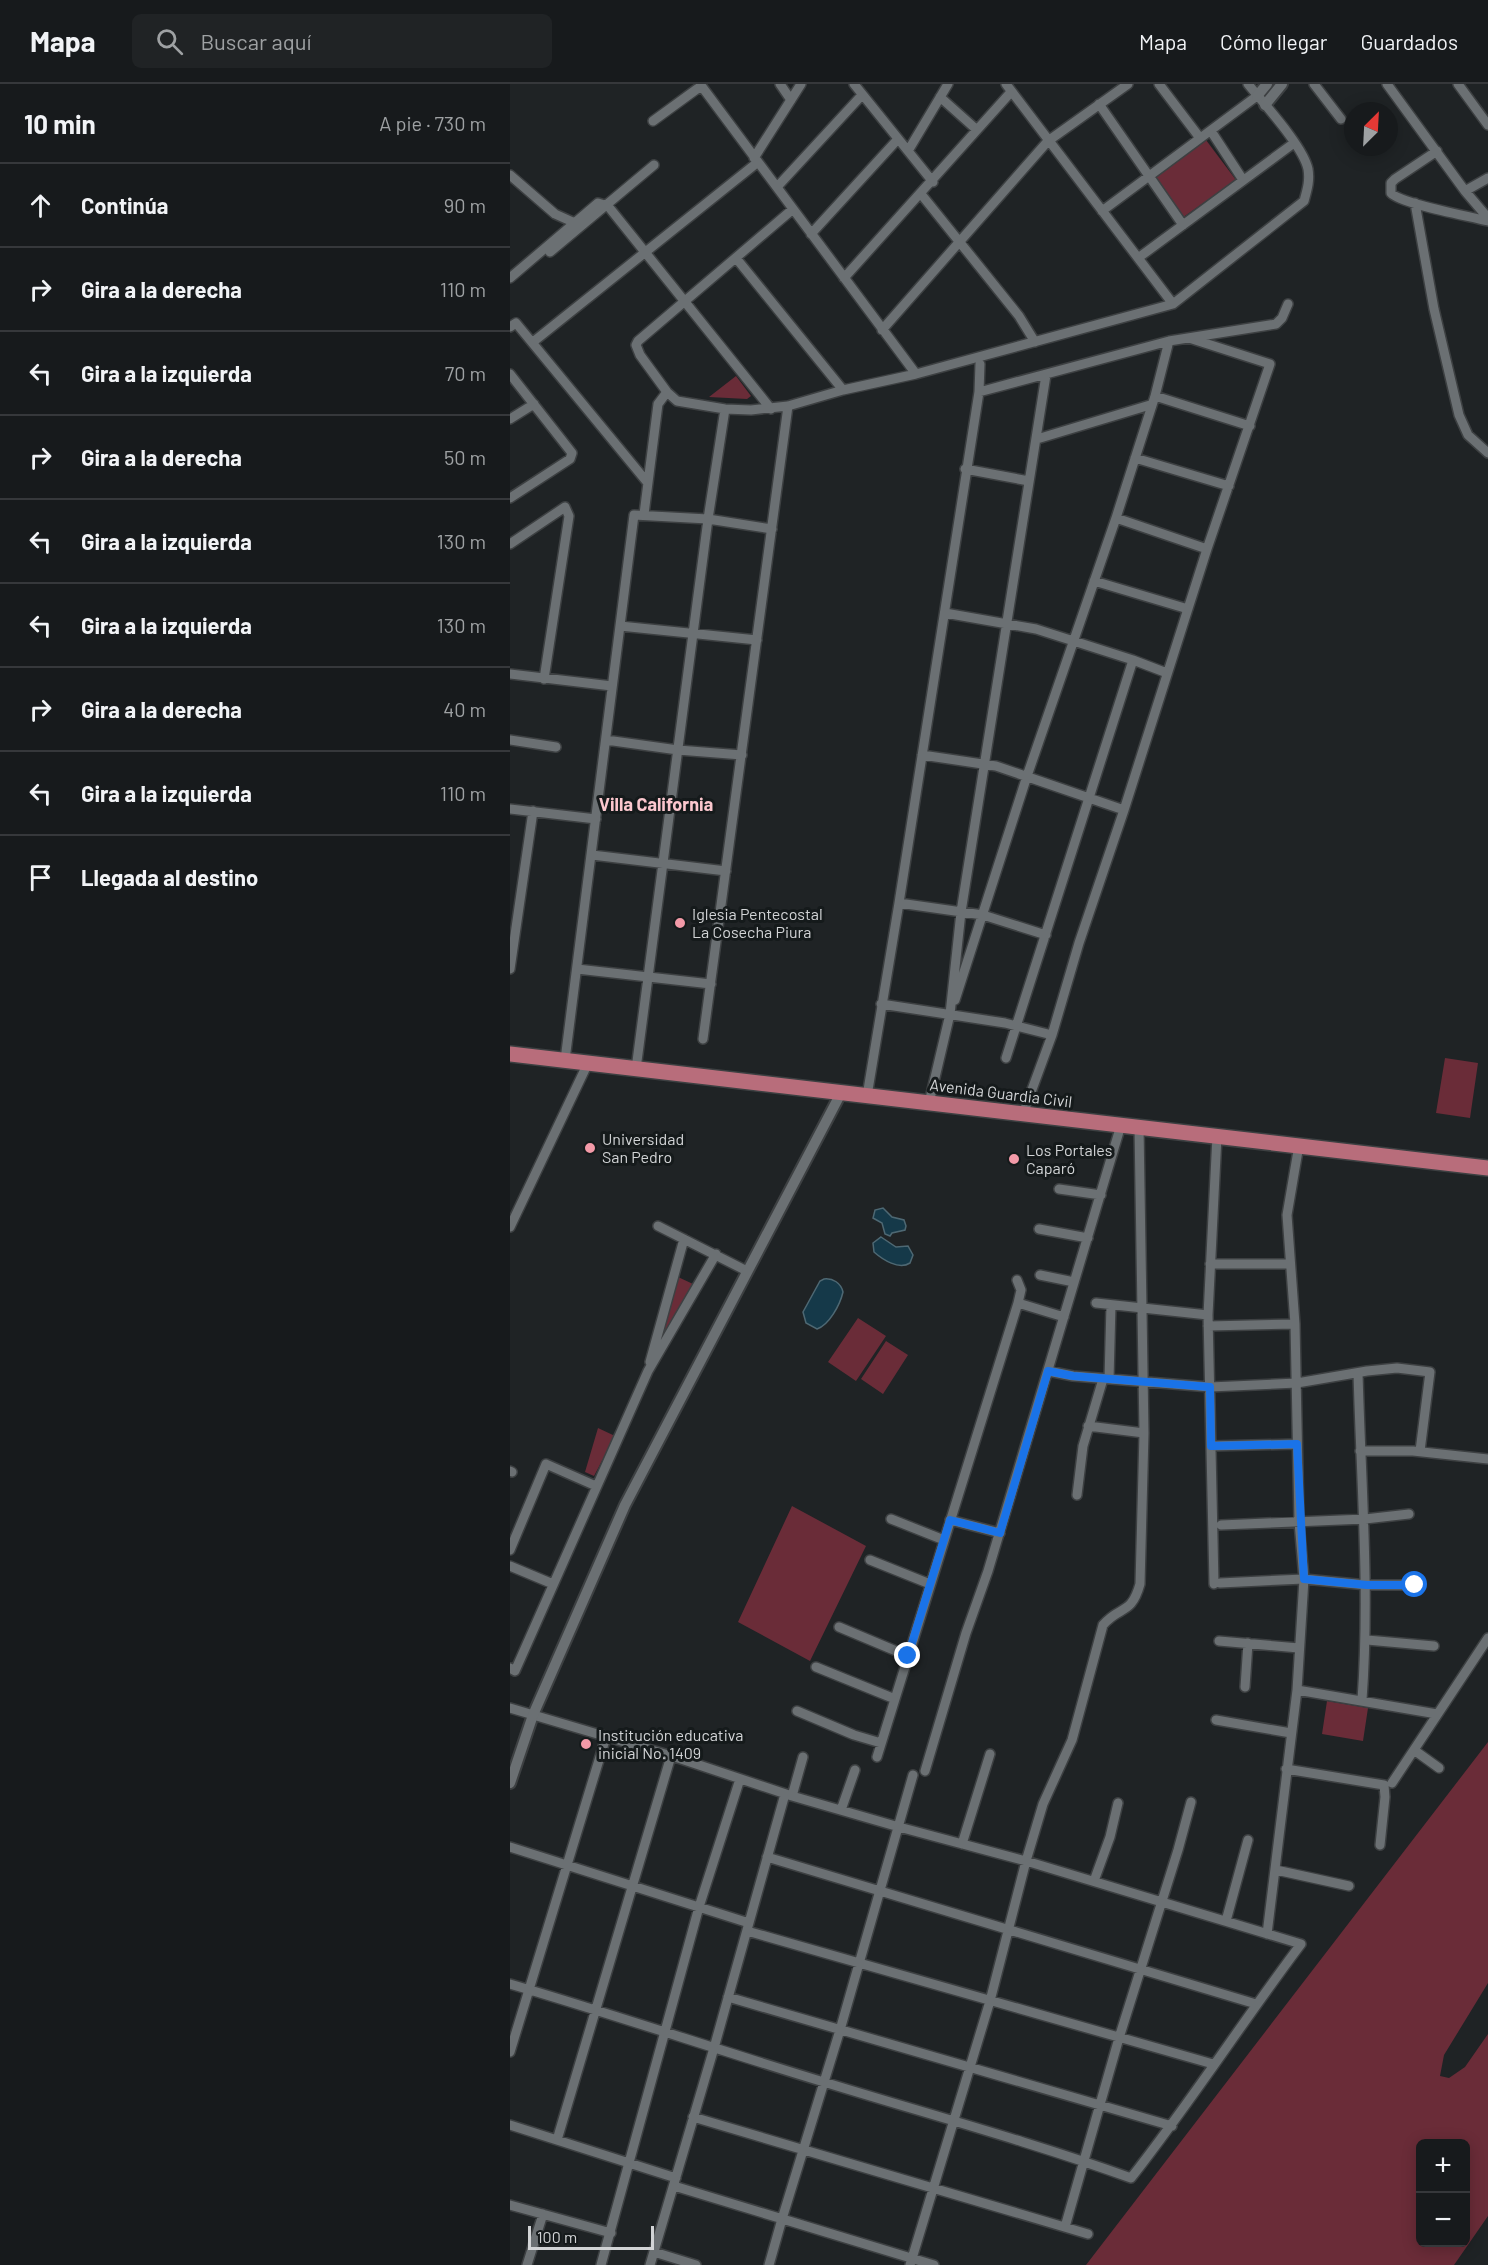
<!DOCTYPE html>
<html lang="es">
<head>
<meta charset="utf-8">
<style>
	:root { --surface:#171a1c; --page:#202325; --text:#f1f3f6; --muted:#9ea1a3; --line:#36383b }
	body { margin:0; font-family:Barlow,sans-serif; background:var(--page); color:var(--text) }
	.controls { position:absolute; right:18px; bottom:18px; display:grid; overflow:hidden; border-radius:9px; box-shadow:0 3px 15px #0003 }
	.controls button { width:54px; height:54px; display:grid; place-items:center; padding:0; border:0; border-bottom:2px solid var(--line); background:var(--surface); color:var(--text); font:30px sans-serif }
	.compass { position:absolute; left:834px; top:18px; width:54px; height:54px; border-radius:50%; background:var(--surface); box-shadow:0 3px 15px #0003; rotate:24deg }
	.scale { position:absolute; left:18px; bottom:15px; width:126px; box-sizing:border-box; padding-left:6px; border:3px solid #d2d4d6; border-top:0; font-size:16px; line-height:21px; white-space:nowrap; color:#d2d4d6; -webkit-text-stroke:4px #151a1b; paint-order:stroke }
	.stop { position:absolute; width:18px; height:18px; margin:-14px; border:4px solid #1a73e8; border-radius:50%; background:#fff }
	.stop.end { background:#1a73e8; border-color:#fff; box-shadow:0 2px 6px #0008 }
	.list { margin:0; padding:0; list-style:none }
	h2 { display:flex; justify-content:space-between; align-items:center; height:78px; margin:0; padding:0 24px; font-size:26px }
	h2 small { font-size:20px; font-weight:400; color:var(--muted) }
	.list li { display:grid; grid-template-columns:39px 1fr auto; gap:18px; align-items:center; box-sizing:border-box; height:84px; padding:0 24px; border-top:2px solid var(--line) }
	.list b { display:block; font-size:22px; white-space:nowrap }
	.list em { font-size:20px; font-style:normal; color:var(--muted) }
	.icon { flex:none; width:33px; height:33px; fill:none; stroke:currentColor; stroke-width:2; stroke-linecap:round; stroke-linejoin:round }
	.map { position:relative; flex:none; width:978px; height:2181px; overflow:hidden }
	header { display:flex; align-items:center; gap:36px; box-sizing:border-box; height:84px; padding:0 30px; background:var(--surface); border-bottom:2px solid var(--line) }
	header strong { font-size:28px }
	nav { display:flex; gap:33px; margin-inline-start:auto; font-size:21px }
	.search { width:420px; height:54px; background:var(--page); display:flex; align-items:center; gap:15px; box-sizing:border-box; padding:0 21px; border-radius:9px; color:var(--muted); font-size:22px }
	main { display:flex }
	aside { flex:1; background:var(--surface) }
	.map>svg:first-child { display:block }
	.green { fill:#6a2c38; fill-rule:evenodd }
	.water { fill:#153949; stroke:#4e6873; stroke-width:1.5 }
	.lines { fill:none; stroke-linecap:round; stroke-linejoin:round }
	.minor-casing { stroke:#3d4042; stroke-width:12 }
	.tertiary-casing { stroke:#3d4042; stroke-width:14 }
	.trunk-casing { stroke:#3d4042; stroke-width:18 }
	.minor { stroke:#6b7073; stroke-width:9 }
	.tertiary { stroke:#6b7073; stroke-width:10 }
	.trunk { stroke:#b86d7b; stroke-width:15 }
	.route { stroke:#1a73e8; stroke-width:8 }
	.poi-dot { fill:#f39aa8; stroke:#151a1b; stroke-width:2 }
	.labels { text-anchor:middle; stroke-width:6; stroke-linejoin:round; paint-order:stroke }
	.poi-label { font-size:16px; fill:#d2d4d6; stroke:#151a1b; text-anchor:start }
	.street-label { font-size:16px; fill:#d2d4d6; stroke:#151a1b }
	.neighbourhood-label { font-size:18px; font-weight:bold; fill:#fbc7ce; stroke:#151a1b }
</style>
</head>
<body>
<header>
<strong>Mapa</strong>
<div class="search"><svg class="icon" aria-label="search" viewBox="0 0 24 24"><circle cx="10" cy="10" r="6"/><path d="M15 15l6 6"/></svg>Buscar aquí</div>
<nav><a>Mapa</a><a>Cómo llegar</a><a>Guardados</a></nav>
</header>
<main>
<aside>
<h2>10 min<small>A pie · 730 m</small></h2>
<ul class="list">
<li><svg class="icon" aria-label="ahead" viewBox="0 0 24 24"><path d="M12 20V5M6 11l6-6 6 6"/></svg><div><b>Continúa</b></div><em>90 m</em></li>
<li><svg class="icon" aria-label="right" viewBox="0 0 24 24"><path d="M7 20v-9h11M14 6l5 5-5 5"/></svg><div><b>Gira a la derecha</b></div><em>110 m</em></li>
<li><svg class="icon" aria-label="left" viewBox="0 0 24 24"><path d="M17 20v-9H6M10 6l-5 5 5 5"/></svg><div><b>Gira a la izquierda</b></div><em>70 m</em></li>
<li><svg class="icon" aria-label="right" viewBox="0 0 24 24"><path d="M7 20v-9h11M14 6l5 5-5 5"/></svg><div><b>Gira a la derecha</b></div><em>50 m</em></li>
<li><svg class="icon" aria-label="left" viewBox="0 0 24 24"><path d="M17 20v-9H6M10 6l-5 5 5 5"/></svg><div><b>Gira a la izquierda</b></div><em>130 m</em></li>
<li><svg class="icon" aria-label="left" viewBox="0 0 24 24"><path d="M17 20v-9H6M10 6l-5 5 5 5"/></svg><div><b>Gira a la izquierda</b></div><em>130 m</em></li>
<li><svg class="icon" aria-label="right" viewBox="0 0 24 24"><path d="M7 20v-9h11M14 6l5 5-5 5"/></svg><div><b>Gira a la derecha</b></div><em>40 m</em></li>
<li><svg class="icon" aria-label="left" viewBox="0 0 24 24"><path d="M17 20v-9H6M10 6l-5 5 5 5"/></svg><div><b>Gira a la izquierda</b></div><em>110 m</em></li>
<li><svg class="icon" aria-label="arrive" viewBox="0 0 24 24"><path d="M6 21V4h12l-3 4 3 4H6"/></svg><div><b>Llegada al destino</b></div></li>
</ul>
</aside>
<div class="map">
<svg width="978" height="2181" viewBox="0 0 978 2181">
	<rect width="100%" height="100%" fill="#1f2325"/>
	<!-- green -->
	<path class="green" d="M 696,56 L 726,96 L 672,134 L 643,94 Z
		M 226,292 L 241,312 L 237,315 L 199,313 Z
		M 935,974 L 968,979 L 960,1034 L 926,1029 Z
		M 168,1193 L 183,1200 L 146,1266 Z
		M 348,1234 L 376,1252 L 346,1297 L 318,1278 Z
		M 376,1257 L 398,1271 L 373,1310 L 351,1295 Z
		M 88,1344 L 105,1352 L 84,1392 L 75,1388 Z
		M 282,1422 L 356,1462 L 300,1577 L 228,1538 Z
		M 817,1617 L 858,1624 L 853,1657 L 812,1650 Z
		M 978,1658 L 978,1899 L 934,1971 L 930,1992 L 939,1994 L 955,1983 L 978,1950 L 978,2132 L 944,2181 L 576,2181 ZM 910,2060 L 956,2060 L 956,2158 L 910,2158 Z"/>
	<!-- water -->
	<path class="water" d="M 373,1124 L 382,1133 L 394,1136 L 396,1142 L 395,1146 L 382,1149 L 380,1152 L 375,1150 L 372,1139 L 363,1134 L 365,1126 Z
		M 371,1153 L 386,1163 L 398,1162 L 403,1171 L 400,1179 C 389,1186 373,1176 364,1168 L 363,1159 Z
		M 314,1195 C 323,1194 331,1199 333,1208 C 330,1221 319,1241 307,1245 L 296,1239 L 293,1228 L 310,1197 Z"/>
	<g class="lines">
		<defs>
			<path id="minor" d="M 190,0 L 406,290
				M 270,0 L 281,16
				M 344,0 L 423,98
				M 496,0 L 663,220
				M 649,0 L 690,54
				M 804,0 L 831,35
				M 877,0 L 955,107 L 978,134
				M 948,0 L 978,41
				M 430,13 L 467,46
				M 589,20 L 673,141
				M 143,37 L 191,2
				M 701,47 L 733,96
				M 398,67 L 438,0
				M 927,67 L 885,95 L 881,99 L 881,109 C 891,120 959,132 978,137
				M 244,74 L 291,0
				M 0,91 L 45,130 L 65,139
				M 267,103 L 352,11
				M 955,107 L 978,94
				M 411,110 L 509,232 L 525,258
				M 905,119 L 924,225 L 949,331 L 958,351 L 978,369
				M 283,125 L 128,257 L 126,261 L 130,271 L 157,308 L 167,317 L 215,325 L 241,326 L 278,322 L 333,306 L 406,290 L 663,220 L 794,117 C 797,106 800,97 798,85 C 793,62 754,20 738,0
				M 592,127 L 747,12
				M 301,150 L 388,55
				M 40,168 L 144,81
				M 226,174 L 333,306
				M 628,174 L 784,59
				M 0,194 L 88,119 L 98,122 L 261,325
				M 334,194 L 501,8
				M 0,243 L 6,239 L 137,398
				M 372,246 L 538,57 L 618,0
				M 23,258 L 248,78
				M 0,290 L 62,369 L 60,375 L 0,414
				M 469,308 L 659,257 L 766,240 L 772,234 L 778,220
				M 645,312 L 740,342
				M 0,335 L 24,320
				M 527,355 L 640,321
				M 625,374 L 719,402
				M 455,385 L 519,397
				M 134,430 L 148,320 L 157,308
				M 606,434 L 697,465
				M 0,460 L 55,423 L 59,432 L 34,595
				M 584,497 L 678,525
				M 435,529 L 526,545 L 623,576 L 657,589
				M 110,542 L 247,556
				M 0,590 L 102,602
				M 0,656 L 46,663
				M 96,656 L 168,666 L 232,671
				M 412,671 L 486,682 L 614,726
				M 0,725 L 86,735
				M 82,771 L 216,787
				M 389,819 L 473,831 L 536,851
				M 0,885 L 23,727
				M 67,885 L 201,900
				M 445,916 L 517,692 L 606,434 L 645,312 L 659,257
				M 371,920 L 495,939 L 542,951
				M 193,955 L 278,322
				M 496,974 L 623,576
				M 55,976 L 124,431 L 198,435 L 262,445
				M 126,985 L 198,435 L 215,325
				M 357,1012 L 389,819 L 469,308 L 470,280
				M 419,1019 L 440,930 L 451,828 L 536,291
				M 513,1030 L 542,951 L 569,859 L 614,726 L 697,465 L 760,280 L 679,254
				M 549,1105 L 591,1111
				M 148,1142 L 237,1187
				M 0,1143 L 78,979
				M 529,1145 L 578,1154
				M 700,1180 L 779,1180
				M 530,1191 L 564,1198
				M 507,1196 L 511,1206 L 508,1219 L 554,1233
				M 586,1219 L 698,1231
				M 698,1242 L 785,1240
				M 140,1278 L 174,1155
				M 538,1287 L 563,1292 L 700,1303 L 787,1299 L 857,1287 L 887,1284 L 920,1288 L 910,1367
				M 848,1289 C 851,1399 860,1506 852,1616
				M 599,1295 L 601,1221
				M 578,1342 L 634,1349
				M 701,1362 L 787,1360
				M 850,1367 L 903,1367 L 978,1375
				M 0,1387 L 2,1388
				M 567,1411 L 573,1362 L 593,1295
				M 381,1435 L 434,1456
				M 440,1436 L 490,1449
				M 711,1441 L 855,1435 L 899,1430
				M 0,1466 L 36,1380 L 86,1402
				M 360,1476 L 420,1500
				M 0,1482 L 43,1500
				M 710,1499 L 794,1495 L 857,1501 L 905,1501
				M 704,1500 L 698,1231 L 707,1052
				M 329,1543 L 398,1572
				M 857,1556 L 924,1562
				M 709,1557 L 789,1564
				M 306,1583 L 385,1615
				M 0,1584 L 5,1587 L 138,1287 L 206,1170
				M 735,1603 L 738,1559
				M 787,1606 L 927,1630
				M 0,1624 L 165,1673 L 282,1712 L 389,1743 L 516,1777 L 791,1860 C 733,1937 680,2019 621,2094 C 521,2058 418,2030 317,1999 C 211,1967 106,1931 0,1900
				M 287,1627 L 344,1651 L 371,1659
				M 706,1636 L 781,1649
				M 904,1666 L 929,1684
				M 367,1673 L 508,1219
				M 776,1685 L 874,1701 L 875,1713 L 870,1761
				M 415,1687 L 456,1549 L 478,1487 L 611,1041
				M 882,1699 L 978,1554
				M 282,1712 L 293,1673
				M 331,1726 L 345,1686
				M 452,1760 L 480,1670
				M 0,1763 L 239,1839
				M 257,1773 L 746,1920
				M 766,1786 L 839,1802
				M 584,1797 L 600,1753 L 608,1719
				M 716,1837 L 738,1756
				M 237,1847 L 703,1980
				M 757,1850 L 787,1606 L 794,1495 L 789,1438 L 785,1240 L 777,1131 L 789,1061
				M 218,1913 L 662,2042
				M 0,1968 L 96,1653
				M 183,2033 L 578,2150
				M 0,2041 L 166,2094
				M 47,2056 L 161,1672
				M 164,2102 L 424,2181
				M 0,2121 L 101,2149
				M 555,2143 L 609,1954 L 668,1766 L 681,1718
				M 144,2168 L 186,2181
				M 17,2181 L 33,2130
				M 91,2181 L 189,1823 L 230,1695
				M 140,2181 L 204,1964 L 275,1710
				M 259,2181 L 272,2135 L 330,1946 L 403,1691
				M 400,2181 L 480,1917 L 516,1777 L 533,1720 L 562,1656 L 593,1541 C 610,1521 621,1532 630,1500 L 634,1349 L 629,1043"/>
			<path id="tertiary" d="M 747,12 L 757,0
				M 755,21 L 772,0
				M 0,1699 L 23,1631 L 115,1421 L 331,1009"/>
			<path id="trunk" d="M 0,970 L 978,1084"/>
		</defs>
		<!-- minor casing -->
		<use href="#minor" class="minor-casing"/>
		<!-- tertiary casing -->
		<use href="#tertiary" class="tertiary-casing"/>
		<!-- trunk casing -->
		<use href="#trunk" class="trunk-casing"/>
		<!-- minor -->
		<use href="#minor" class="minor"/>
		<!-- tertiary -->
		<use href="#tertiary" class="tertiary"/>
		<!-- trunk -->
		<use href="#trunk" class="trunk"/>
	</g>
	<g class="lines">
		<!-- route -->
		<path class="route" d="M 398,1572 L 440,1436 L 490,1449 L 538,1287 L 563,1292 L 700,1303 L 701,1362 L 787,1360 L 794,1495 L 857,1501 L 905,1501"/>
	</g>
	<!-- markers -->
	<g class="poi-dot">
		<circle cx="170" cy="839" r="6"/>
		<circle cx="80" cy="1064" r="6"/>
		<circle cx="504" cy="1075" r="6"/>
		<circle cx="76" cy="1660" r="6"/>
	</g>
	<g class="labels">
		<!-- poi labels -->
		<g class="poi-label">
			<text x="182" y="836">Iglesia Pentecostal<tspan x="182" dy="18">La Cosecha Piura</tspan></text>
			<text x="92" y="1061">Universidad<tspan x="92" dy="18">San Pedro</tspan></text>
			<text x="516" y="1072">Los Portales<tspan x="516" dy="18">Caparó</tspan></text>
			<text x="88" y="1657">Institución educativa<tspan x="88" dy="18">inicial No. 1409</tspan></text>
		</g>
		<!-- street labels -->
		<g class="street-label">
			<text transform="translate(491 1009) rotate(7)" y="6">Avenida Guardia Civil</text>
		</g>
		<!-- neighbourhood labels -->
		<g class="neighbourhood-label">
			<text x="146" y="727">Villa California</text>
		</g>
	</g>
</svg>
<div class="controls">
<button>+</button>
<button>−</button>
</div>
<svg class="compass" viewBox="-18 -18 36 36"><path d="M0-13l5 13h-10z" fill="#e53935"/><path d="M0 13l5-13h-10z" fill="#9ea1a3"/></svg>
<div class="scale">100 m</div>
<div class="stop" style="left:905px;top:1501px"></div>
<div class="stop end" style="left:398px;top:1572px"></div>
</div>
</main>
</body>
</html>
